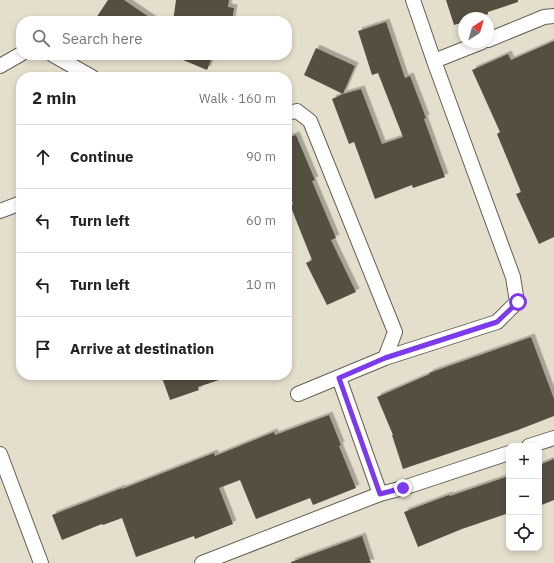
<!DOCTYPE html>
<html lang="en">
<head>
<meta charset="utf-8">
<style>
	:root { --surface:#fff; --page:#f2f2f2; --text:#222; --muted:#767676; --line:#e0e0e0 }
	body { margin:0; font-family:"IBM Plex Sans",sans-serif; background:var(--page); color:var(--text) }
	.controls { position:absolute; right:12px; bottom:12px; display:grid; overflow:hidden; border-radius:8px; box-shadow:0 2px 6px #0003 }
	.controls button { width:36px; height:36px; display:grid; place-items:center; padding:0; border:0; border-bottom:1px solid var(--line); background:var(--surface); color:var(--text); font:20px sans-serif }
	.compass { position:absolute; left:458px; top:12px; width:36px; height:36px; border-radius:50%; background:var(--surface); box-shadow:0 2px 6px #0003; rotate:37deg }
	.stop { position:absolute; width:12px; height:12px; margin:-9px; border:3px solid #7c3aed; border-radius:50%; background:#fff }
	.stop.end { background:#7c3aed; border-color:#fff; box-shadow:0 1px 4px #0008 }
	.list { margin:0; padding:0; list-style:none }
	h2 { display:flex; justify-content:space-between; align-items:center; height:52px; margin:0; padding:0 16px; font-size:17px }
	h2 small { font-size:13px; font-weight:400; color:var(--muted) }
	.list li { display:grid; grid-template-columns:26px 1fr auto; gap:12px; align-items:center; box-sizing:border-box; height:64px; padding:0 16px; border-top:1px solid var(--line) }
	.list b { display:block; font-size:15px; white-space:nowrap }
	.list em { font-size:13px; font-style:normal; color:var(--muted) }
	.icon { flex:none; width:22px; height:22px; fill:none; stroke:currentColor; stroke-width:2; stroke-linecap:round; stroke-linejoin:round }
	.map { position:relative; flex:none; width:554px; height:563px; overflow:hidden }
	.search { position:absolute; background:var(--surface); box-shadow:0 2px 6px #0003; left:16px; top:16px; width:276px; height:44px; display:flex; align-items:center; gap:10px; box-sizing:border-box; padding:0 14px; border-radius:16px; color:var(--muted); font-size:15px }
	.panel { position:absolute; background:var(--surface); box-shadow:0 2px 6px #0003; left:16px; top:72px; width:276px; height:308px; border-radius:16px }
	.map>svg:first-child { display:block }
	.building { fill:#555042; filter:url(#shadow) }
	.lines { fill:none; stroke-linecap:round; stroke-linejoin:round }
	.minor-casing { stroke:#656051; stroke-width:16 }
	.minor { stroke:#fff; stroke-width:14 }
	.route { stroke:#7c3aed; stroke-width:5 }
</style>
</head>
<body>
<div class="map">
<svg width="554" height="563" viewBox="0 0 554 563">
	<defs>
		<filter id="shadow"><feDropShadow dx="3.5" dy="-3.5" stdDeviation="0" flood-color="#0004"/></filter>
	</defs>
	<rect width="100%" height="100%" fill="#e4decd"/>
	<!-- building -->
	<path class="building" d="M 108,0 L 124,0 L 155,21 L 94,21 Z
		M 176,0 L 229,0 L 228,7 L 234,8 L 232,21 L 173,21 Z
		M 446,0 L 518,0 L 518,2 L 488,12 L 488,14 L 476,18 L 464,18 L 464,22 L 454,25 Z
		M 386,22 L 405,78 L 410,76 L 426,118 L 424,119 L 445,177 L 413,188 L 412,185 L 375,199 L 354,142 L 349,144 L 332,99 L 343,94 L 361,89 L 382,144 L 403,137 L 378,73 L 372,75 L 358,31 Z
		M 554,41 L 554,237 L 539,244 L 516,194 L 521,192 L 497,134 L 500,132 L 472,70 L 508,54 L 511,60 Z
		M 316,48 L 355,66 L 343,94 L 304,75 Z
		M 171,55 L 213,55 L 207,70 Z
		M 296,135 L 315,180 L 312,181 L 336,238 L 331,240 L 356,292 L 327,305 L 306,263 L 312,260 L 290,205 L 293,204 L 287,190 L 287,138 Z
		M 531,337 L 554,399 L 554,416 L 518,430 L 403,469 L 392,435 L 393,435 L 377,397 L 430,374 L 429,373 Z
		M 161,375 L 227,375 L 228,377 L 198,387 L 199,390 L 170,400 Z
		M 329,415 L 341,445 L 339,446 L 356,488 L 313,505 L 310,498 L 256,519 L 240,480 L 219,488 L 233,524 L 195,539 L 194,536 L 136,557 L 122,518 L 103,525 L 102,524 L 62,540 L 52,515 L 122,488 L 122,489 L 214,453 L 215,456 L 274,432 L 275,435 Z
		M 554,459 L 554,500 L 539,506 L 539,465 Z
		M 509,476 L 509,513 L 462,529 L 418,547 L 404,512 L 449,495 L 450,496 Z
		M 362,536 L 371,563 L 291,563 L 291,562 Z"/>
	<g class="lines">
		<defs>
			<path id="minor" d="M 413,0 L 434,61
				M 488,40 L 544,17 L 554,16
				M 53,55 L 92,77
				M 0,66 L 21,54
				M 287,113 L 297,111 L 310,121 L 395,332 L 385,358 L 298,394
				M 0,211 L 21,203
				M 385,358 L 497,322 L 517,302 L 513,277 L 434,61 L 482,42
				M 339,378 L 380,494 L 403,488 L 509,453
				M 529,446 L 554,438
				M 0,454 L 41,563
				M 202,563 L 380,494"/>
		</defs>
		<!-- minor casing -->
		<use href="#minor" class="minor-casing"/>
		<!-- minor -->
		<use href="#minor" class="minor"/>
	</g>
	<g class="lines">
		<!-- route -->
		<path class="route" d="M 403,488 L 380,494 L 339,378 L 385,358 L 497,322 L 518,302"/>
	</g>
</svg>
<div class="controls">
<button>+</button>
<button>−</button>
<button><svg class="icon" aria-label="locate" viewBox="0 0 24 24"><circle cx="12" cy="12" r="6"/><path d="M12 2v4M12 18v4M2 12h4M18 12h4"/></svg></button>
</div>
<svg class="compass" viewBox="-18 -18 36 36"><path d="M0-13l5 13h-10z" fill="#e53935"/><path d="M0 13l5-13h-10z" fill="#767676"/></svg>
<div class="stop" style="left:518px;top:302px"></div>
<div class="stop end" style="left:403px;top:488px"></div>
<div class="search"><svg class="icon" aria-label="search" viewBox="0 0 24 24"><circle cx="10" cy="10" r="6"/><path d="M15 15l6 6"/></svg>Search here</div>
<section class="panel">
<h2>2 min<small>Walk · 160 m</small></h2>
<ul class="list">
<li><svg class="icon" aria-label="ahead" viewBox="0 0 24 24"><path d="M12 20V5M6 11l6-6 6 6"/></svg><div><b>Continue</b></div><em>90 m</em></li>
<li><svg class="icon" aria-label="left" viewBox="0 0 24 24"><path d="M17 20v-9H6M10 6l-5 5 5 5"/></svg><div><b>Turn left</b></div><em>60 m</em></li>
<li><svg class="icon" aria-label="left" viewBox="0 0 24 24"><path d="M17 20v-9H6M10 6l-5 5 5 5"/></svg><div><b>Turn left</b></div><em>10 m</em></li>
<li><svg class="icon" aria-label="arrive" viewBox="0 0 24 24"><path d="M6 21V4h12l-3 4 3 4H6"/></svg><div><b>Arrive at destination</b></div></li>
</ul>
</section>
</div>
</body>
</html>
